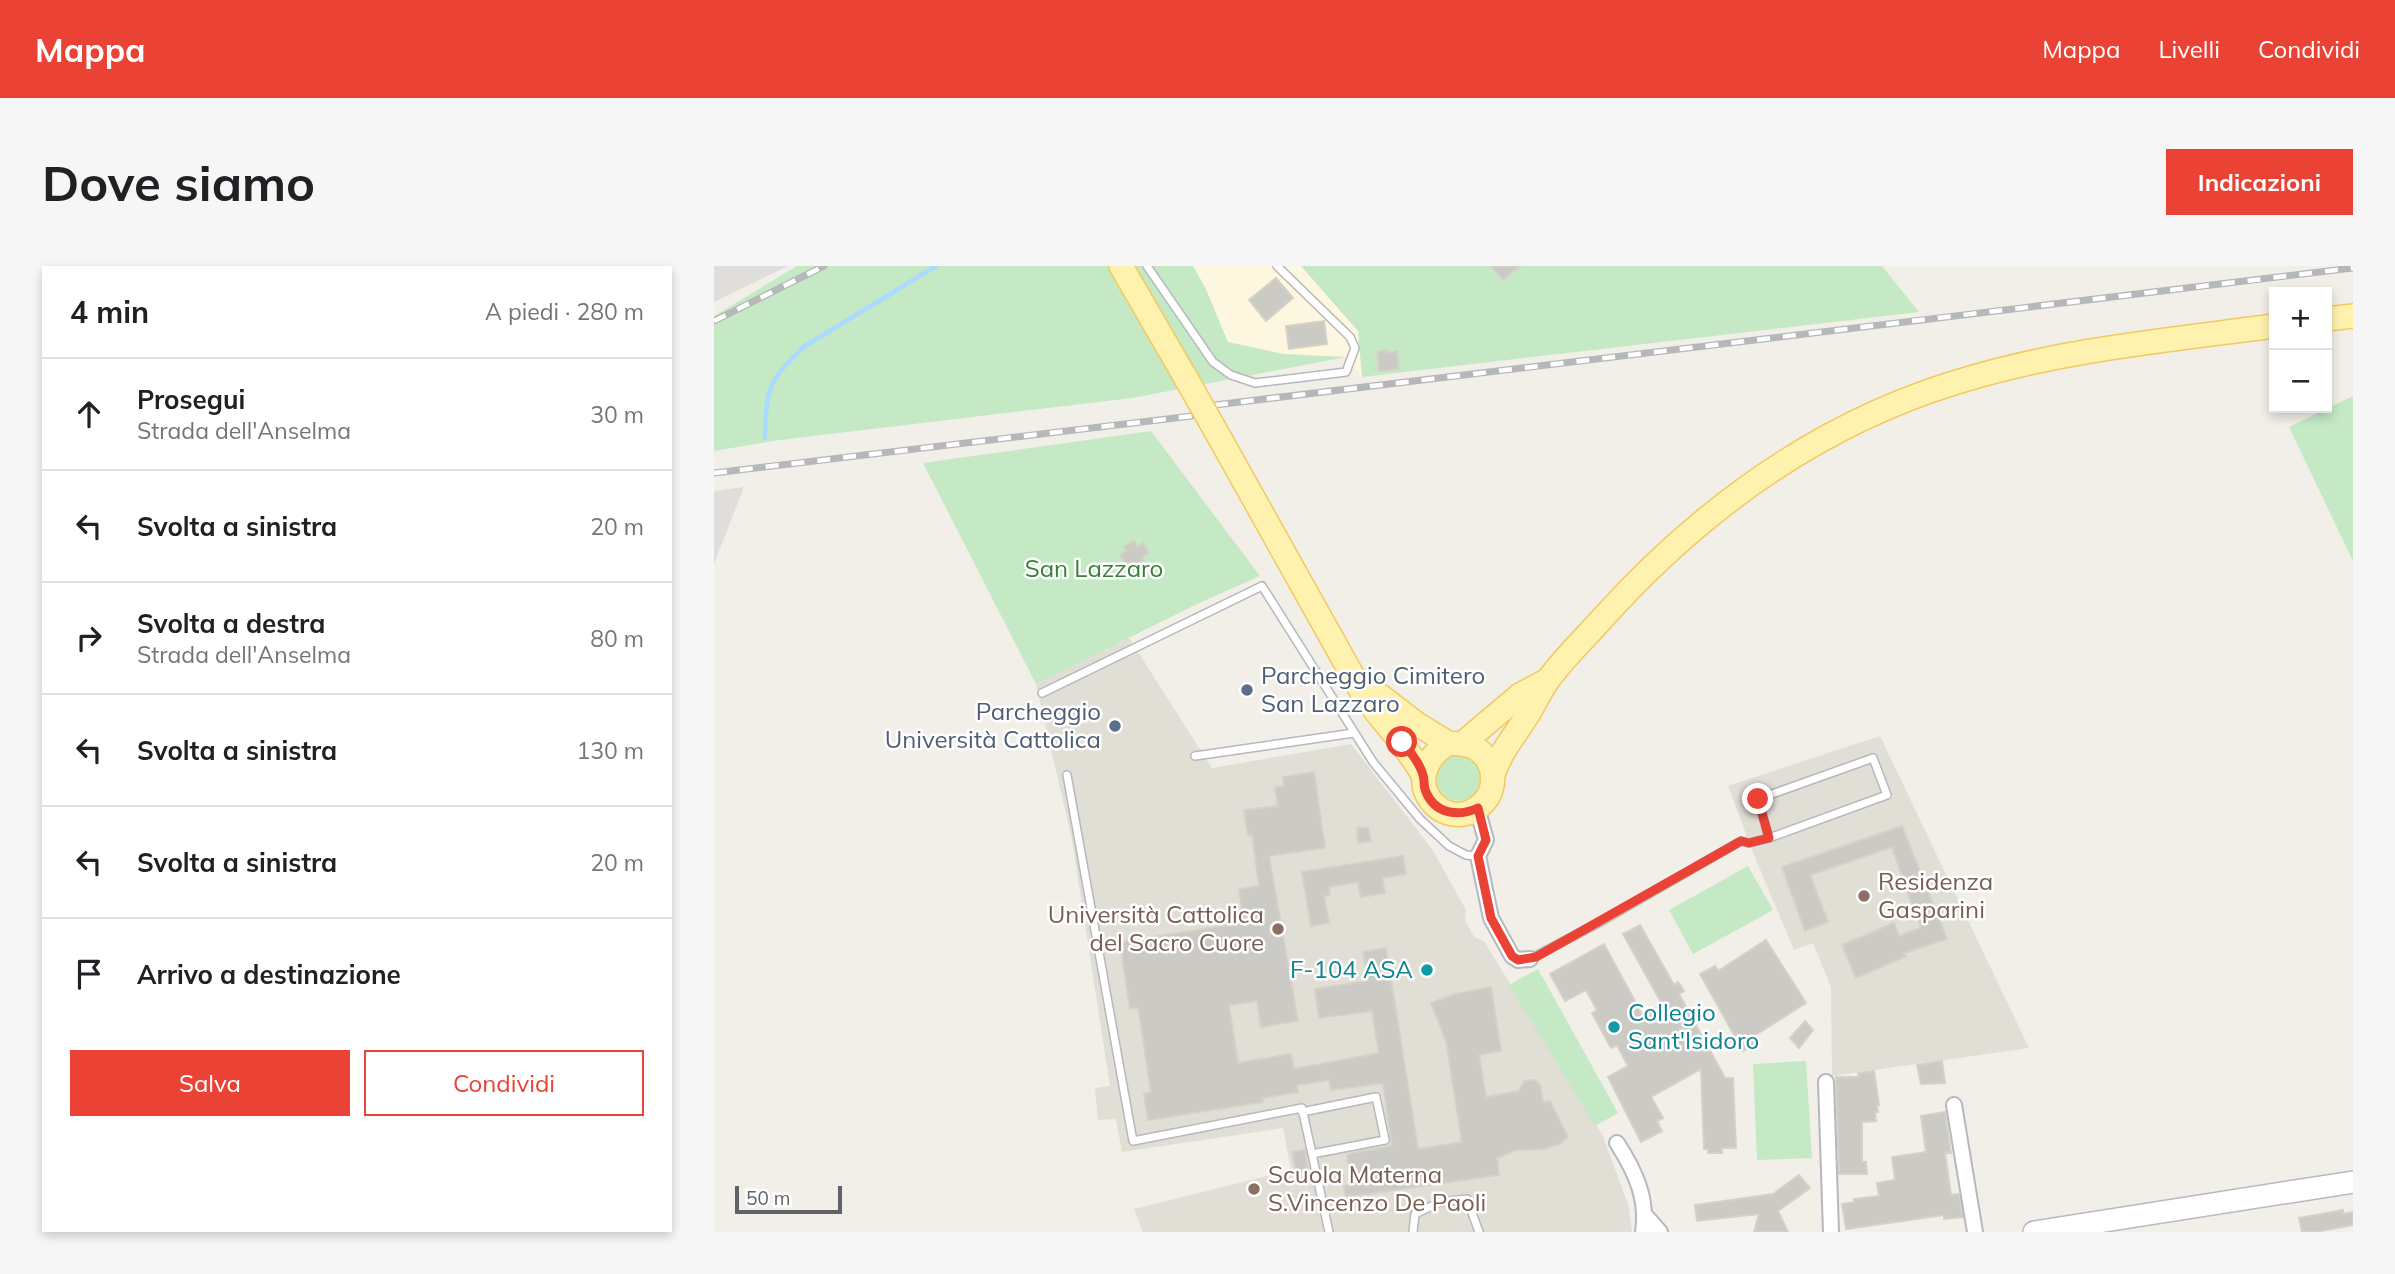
<!DOCTYPE html>
<html lang="it">
<head>
<meta charset="utf-8">
<style>
	:root { --surface:#fff; --page:#f6f6f6; --text:#202124; --muted:#757577; --line:#e0e0e0; --accent:#ea4335 }
	body { margin:0; font-family:Mulish,sans-serif; background:var(--page); color:var(--text) }
	.controls { position:absolute; right:21px; top:21px; display:grid; overflow:hidden; border-radius:0px; box-shadow:0 4px 10px #0003 }
	.controls button { width:63px; height:63px; display:grid; place-items:center; padding:0; border:0; border-bottom:2px solid var(--line); background:var(--surface); color:var(--text); font:35px sans-serif }
	.scale { position:absolute; left:21px; bottom:18px; width:107px; box-sizing:border-box; padding-left:7px; border:4px solid #5f6368; border-top:0; font-size:19px; line-height:24px; white-space:nowrap; color:#5f6368; -webkit-text-stroke:5px #fff; paint-order:stroke }
	.stop { position:absolute; width:21px; height:21px; margin:-16px; border:5px solid #ea4335; border-radius:50%; background:#fff }
	.stop.end { background:#ea4335; border-color:#fff; box-shadow:0 2px 7px #0008 }
	.list { margin:0; padding:0; list-style:none }
	h2 { display:flex; justify-content:space-between; align-items:center; height:91px; margin:0; padding:0 28px; font-size:30px }
	h2 small { font-size:23px; font-weight:400; color:var(--muted) }
	.list li { display:grid; grid-template-columns:46px 1fr auto; gap:21px; align-items:center; box-sizing:border-box; height:112px; padding:0 28px; border-top:2px solid var(--line) }
	.list b { display:block; font-size:26px; white-space:nowrap }
	.list p { margin:0; font-size:23px; white-space:nowrap; color:var(--muted) }
	.list em { font-size:23px; font-style:normal; color:var(--muted) }
	.actions { display:flex; gap:14px; padding:21px 28px }
	.actions a { flex:1; padding:16px 0; border:2px solid var(--accent); border-radius:0px; text-align:center; font-size:24px; color:var(--accent) }
	.actions .main { background:var(--accent); color:#fff }
	.icon { flex:none; width:38px; height:38px; fill:none; stroke:currentColor; stroke-width:2; stroke-linecap:round; stroke-linejoin:round }
	.map { position:relative; flex:none; width:1639px; height:966px; overflow:hidden; border-radius:0px }
	header { display:flex; align-items:center; gap:42px; box-sizing:border-box; height:98px; padding:0 35px; background:var(--accent); color:#fff }
	header strong { font-size:33px }
	nav { display:flex; gap:38px; margin-inline-start:auto; font-size:24px }
	.intro { display:flex; align-items:center; justify-content:space-between; box-sizing:border-box; height:168px; padding:0 42px }
	h1 { margin:0; font-size:49px }
	.button { padding:18px 32px; border-radius:0px; background:var(--accent); color:#fff; font-size:24px; font-weight:700 }
	main { display:flex; gap:42px; padding:0 42px }
	aside { flex:1; background:var(--surface); border-radius:0px; box-shadow:0 4px 10px #0003 }
	.map>svg:first-child { display:block }
	.commercial { fill:#fef7e0 }
	.industrial { fill:#e0deda }
	.education { fill:#e1ded6 }
	.green { fill:#c5e8c5 }
	.lines { fill:none; stroke-linecap:round; stroke-linejoin:round }
	.stream { stroke:#aadaff; stroke-width:4.5 }
	.building { fill:#cccac5; stroke:#d6d1c6; stroke-width:2 }
	.service-casing { stroke:#b5b8bc; stroke-width:10 }
	.minor-casing { stroke:#b5b8bc; stroke-width:18 }
	.secondary-casing { stroke:#b6babf; stroke-width:24 }
	.primary-casing { stroke:#f2c960; stroke-width:26 }
	.service { stroke:#fff; stroke-width:7 }
	.minor { stroke:#fff; stroke-width:14 }
	.secondary { stroke:#fff; stroke-width:21 }
	.primary { stroke:#fff2af; stroke-width:23 }
	.rail-casing { stroke:#b6b7b8; stroke-width:7 }
	.rail { stroke:#fff; stroke-width:4.5; stroke-dasharray:13; stroke-linecap:butt }
	.primary-bridge-casing { stroke:#f2c960; stroke-width:26; stroke-linecap:butt }
	.primary-bridge { stroke:#fff2af; stroke-width:23 }
	.route { stroke:#ea4335; stroke-width:9 }
	.service-dot { fill:#5c6f8a; stroke:#fff; stroke-width:2.5 }
	.education-dot { fill:#8d6e63; stroke:#fff; stroke-width:2.5 }
	.culture-dot { fill:#0f9aa8; stroke:#fff; stroke-width:2.5 }
	.labels { text-anchor:middle; stroke-width:5; stroke-linejoin:round; paint-order:stroke }
	.park-label { font-size:24px; fill:#348238; stroke:#fff }
	.service-label { font-size:24px; fill:#4e5e75; stroke:#fff; text-anchor:start }
	.education-label { font-size:24px; fill:#785e54; stroke:#fff; text-anchor:start }
	.culture-label { font-size:24px; fill:#0d838f; stroke:#fff; text-anchor:end }
</style>
</head>
<body>
<header>
<strong>Mappa</strong>
<nav><a>Mappa</a><a>Livelli</a><a>Condividi</a></nav>
</header>
<div class="intro"><h1>Dove siamo</h1><a class="button">Indicazioni</a></div>
<main>
<aside>
<h2>4 min<small>A piedi · 280 m</small></h2>
<ul class="list">
<li><svg class="icon" aria-label="ahead" viewBox="0 0 24 24"><path d="M12 20V5M6 11l6-6 6 6"/></svg><div><b>Prosegui</b><p>Strada dell'Anselma</p></div><em>30 m</em></li>
<li><svg class="icon" aria-label="left" viewBox="0 0 24 24"><path d="M17 20v-9H6M10 6l-5 5 5 5"/></svg><div><b>Svolta a sinistra</b></div><em>20 m</em></li>
<li><svg class="icon" aria-label="right" viewBox="0 0 24 24"><path d="M7 20v-9h11M14 6l5 5-5 5"/></svg><div><b>Svolta a destra</b><p>Strada dell'Anselma</p></div><em>80 m</em></li>
<li><svg class="icon" aria-label="left" viewBox="0 0 24 24"><path d="M17 20v-9H6M10 6l-5 5 5 5"/></svg><div><b>Svolta a sinistra</b></div><em>130 m</em></li>
<li><svg class="icon" aria-label="left" viewBox="0 0 24 24"><path d="M17 20v-9H6M10 6l-5 5 5 5"/></svg><div><b>Svolta a sinistra</b></div><em>20 m</em></li>
<li><svg class="icon" aria-label="arrive" viewBox="0 0 24 24"><path d="M6 21V4h12l-3 4 3 4H6"/></svg><div><b>Arrivo a destinazione</b></div></li>
</ul>
<div class="actions"><a class="main">Salva</a><a>Condividi</a></div>
</aside>
<div class="map">
<svg width="1639" height="966" viewBox="0 0 1639 966">
	<rect width="100%" height="100%" fill="#f1efe8"/>
	<!-- commercial -->
	<path class="commercial" d="M 479,0 L 587,0 L 645,65 L 648,111 L 632,91 L 569,88 L 513,76 L 491,21 Z"/>
	<!-- industrial -->
	<path class="industrial" d="M 0,0 L 74,0 L 0,36 Z
		M 30,221 L 0,298 L 0,225 Z"/>
	<!-- education -->
	<path class="education" d="M 415,372 L 498,502 L 637,478 L 718,583 L 752,644 L 751,654 L 760,671 L 770,675 L 889,870 L 915,941 L 918,966 L 429,966 L 420,943 L 577,904 L 569,862 L 408,886 L 402,853 L 384,854 L 381,822 L 396,820 L 358,574 L 322,418 Z
		M 1166,470 L 1315,782 L 1118,810 L 1117,721 L 1099,677 L 1080,684 L 1038,584 L 1014,520 Z"/>
	<!-- green -->
	<path class="green" d="M 83,0 L 479,0 L 491,21 L 514,76 L 569,88 L 632,91 L 418,132 L 58,175 L 0,185 L 0,50 Z
		M 587,0 L 1168,0 L 1205,46 L 648,111 L 644,65 Z
		M 1639,130 L 1639,295 L 1575,161 Z
		M 437,165 L 546,310 L 485,337 L 322,418 L 209,197 Z
		M722 512a23 23 0 1 1 46 0a23 23 0 1 1-46 0Z
		M 1034,600 L 1059,644 L 979,688 L 955,644 Z
		M 824,703 L 904,847 L 881,860 L 795,719 Z
		M 1092,795 L 1098,892 L 1043,894 L 1039,798 Z"/>
	<g class="lines">
		<!-- stream -->
		<path class="stream" d="M 51,172 C 52,121 54,115 91,80 L 222,0"/>
	</g>
	<!-- building -->
	<path class="building" d="M 777,0 L 806,0 L 789,14 Z
		M 562,12 L 579,32 L 552,55 L 535,34 Z
		M 610,55 L 613,78 L 575,83 L 572,60 Z
		M 673,84 L 674,87 L 683,85 L 685,103 L 665,105 L 663,86 Z
		M 420,275 L 424,281 L 429,277 L 435,287 L 428,291 L 430,294 L 420,301 L 417,296 L 412,299 L 406,289 L 412,285 L 410,281 Z
		M 600,506 L 611,582 L 555,590 L 584,755 L 547,761 L 543,735 L 515,739 L 524,797 L 577,788 L 580,803 L 665,787 L 658,745 L 605,752 L 601,723 L 654,715 L 649,686 L 672,682 L 704,883 L 748,876 L 732,775 L 717,737 L 741,728 L 777,721 L 787,785 L 765,789 L 772,831 L 805,825 L 810,815 L 821,814 L 826,819 L 829,836 L 836,835 L 854,871 L 847,877 L 831,883 L 802,884 L 783,892 L 785,909 L 632,931 L 630,920 L 637,918 L 633,888 L 678,880 L 669,817 L 617,824 L 615,814 L 583,819 L 584,826 L 548,832 L 549,836 L 434,854 L 430,828 L 437,826 L 426,753 L 424,742 L 416,743 L 406,676 L 522,658 L 521,652 L 529,651 L 525,623 L 545,620 L 538,568 L 534,569 L 530,544 L 564,540 L 561,521 L 570,520 L 569,511 Z
		M 1188,560 L 1233,673 L 1190,687 L 1192,690 L 1142,712 L 1128,679 L 1180,657 L 1185,670 L 1207,662 L 1202,647 L 1213,642 L 1199,641 L 1178,581 L 1096,609 L 1114,656 L 1091,665 L 1068,601 Z
		M 643,562 L 654,562 L 657,575 L 644,577 Z
		M 689,590 L 692,608 L 668,612 L 671,627 L 647,631 L 644,616 L 615,621 L 616,629 L 610,630 L 615,657 L 597,660 L 588,606 Z
		M 926,659 L 960,719 L 964,716 L 970,725 L 965,728 L 1011,812 L 1019,812 L 1022,882 L 1008,882 L 1008,887 L 994,887 L 994,883 L 990,883 L 987,803 L 937,831 L 949,852 L 943,855 L 948,865 L 927,876 L 894,811 L 914,800 L 903,779 L 897,782 L 878,747 L 883,744 L 872,724 L 851,735 L 836,708 L 890,678 L 929,750 L 948,738 L 909,668 Z
		M 1052,674 L 1092,737 L 1040,770 L 1044,776 L 1029,785 L 986,708 L 1001,700 L 1004,705 Z
		M 1091,755 L 1099,764 L 1085,782 L 1076,772 Z
		M 1228,795 L 1231,817 L 1207,818 L 1203,799 Z
		M 1160,805 L 1165,839 L 1163,839 L 1164,846 L 1161,846 L 1162,855 L 1148,856 L 1148,896 L 1152,896 L 1153,908 L 1125,908 L 1122,811 L 1145,811 L 1144,807 Z
		M 1231,846 L 1237,887 L 1231,887 L 1237,929 L 1245,928 L 1249,951 L 1230,953 L 1230,949 L 1132,963 L 1128,938 L 1141,936 L 1140,933 L 1165,930 L 1163,917 L 1181,914 L 1178,891 L 1212,886 L 1207,850 Z
		M 591,884 L 594,904 L 582,906 L 578,886 Z
		M 1085,909 L 1096,922 L 1064,945 L 1074,966 L 1040,966 L 1045,948 L 983,955 L 981,939 L 1059,928 Z
		M 1629,944 L 1629,948 L 1639,946 L 1639,959 L 1601,966 L 1588,966 L 1585,952 Z"/>
	<g class="lines">
		<defs>
			<path id="service" d="M 433,0 L 499,96 L 517,109 L 541,117 L 632,106 L 641,82 L 636,71 L 563,0
				M 328,427 L 548,320 L 659,496 L 706,553 L 735,580 L 752,589 L 764,590
				M 481,490 L 640,467
				M 353,509 L 419,875 L 588,842 L 615,966
				M 816,693 L 888,655 L 1027,575 L 1035,577 L 1055,572 L 1173,529 L 1159,492 L 1044,533 L 1055,572
				M 588,846 L 662,831 L 671,874 L 598,888
				M 699,966 L 701,948 L 726,936 L 753,933 L 765,966"/>
			<path id="minor" d="M 763,542 L 772,574 L 764,590 L 777,652 L 798,690 L 804,694 L 816,693
				M 1112,816 L 1117,966
				M 1240,839 L 1261,966
				M 903,877 C 921,905 934,932 929,966
				M 931,949 L 946,966"/>
			<path id="secondary" d="M 1320,966 L 1639,916"/>
			<path id="primary" d="M 407,0 L 473,114
				M 1613,53 L 1639,50
				M 508,176 L 650,430 C 670,458 692,478 709,509
				M 647,415 L 703,458 L 734,477
				M 734,477 C 743,478 752,477 761,482 C 781,493 785,522 768,538 C 734,572 677,515 734,477 Z
				M 748,478 L 806,429 L 834,414
				M 779,509 C 786,486 800,471 813,450 C 820,439 826,425 834,414 C 849,393 869,374 887,354 C 984,246 1102,159 1243,116 C 1345,84 1454,74 1560,60"/>
		</defs>
		<!-- service casing -->
		<use href="#service" class="service-casing"/>
		<!-- minor casing -->
		<use href="#minor" class="minor-casing"/>
		<!-- secondary casing -->
		<use href="#secondary" class="secondary-casing"/>
		<!-- primary casing -->
		<use href="#primary" class="primary-casing"/>
		<!-- service -->
		<use href="#service" class="service"/>
		<!-- minor -->
		<use href="#minor" class="minor"/>
		<!-- secondary -->
		<use href="#secondary" class="secondary"/>
		<!-- primary -->
		<use href="#primary" class="primary"/>
		<defs>
			<path id="rail" d="M 0,55 L 110,0
				M 501,139 L 1639,2
				M 0,207 L 478,150"/>
		</defs>
		<!-- rail casing -->
		<use href="#rail" class="rail-casing"/>
		<!-- rail -->
		<use href="#rail" class="rail"/>
		<defs>
			<path id="primary-bridge" d="M 473,114 L 508,176"/>
		</defs>
		<!-- primary-bridge casing -->
		<use href="#primary-bridge" class="primary-bridge-casing"/>
		<!-- primary-bridge -->
		<use href="#primary-bridge" class="primary-bridge"/>
	</g>
	<g class="lines">
		<!-- route -->
		<path class="route" d="M 688,476 C 696,485 706,498 709,509 C 711,515 709,520 712,526 C 721,548 744,551 764,542 L 772,574 L 764,590 L 777,652 L 798,690 L 804,694 L 822,691 L 1027,575 L 1035,577 L 1055,572 L 1044,533"/>
	</g>
	<!-- markers -->
	<g class="service-dot">
		<circle cx="533" cy="424" r="7"/>
		<circle cx="401" cy="460" r="7"/>
	</g>
	<g class="education-dot">
		<circle cx="1150" cy="630" r="7"/>
		<circle cx="564" cy="663" r="7"/>
		<circle cx="540" cy="923" r="7"/>
	</g>
	<g class="culture-dot">
		<circle cx="713" cy="704" r="7"/>
		<circle cx="900" cy="761" r="7"/>
	</g>
	<g class="labels">
		<!-- park labels -->
		<g class="park-label">
			<text x="380" y="311">San Lazzaro</text>
		</g>
		<!-- service labels -->
		<g class="service-label">
			<text x="547" y="418">Parcheggio Cimitero<tspan x="547" dy="28">San Lazzaro</tspan></text>
			<text x="387" y="454" text-anchor="end">Parcheggio<tspan x="387" dy="28">Università Cattolica</tspan></text>
		</g>
		<!-- education labels -->
		<g class="education-label">
			<text x="1164" y="624">Residenza<tspan x="1164" dy="28">Gasparini</tspan></text>
			<text x="550" y="657" text-anchor="end">Università Cattolica<tspan x="550" dy="28">del Sacro Cuore</tspan></text>
			<text x="554" y="917">Scuola Materna<tspan x="554" dy="28">S.Vincenzo De Paoli</tspan></text>
		</g>
		<!-- culture labels -->
		<g class="culture-label">
			<text x="699" y="712">F-104 ASA</text>
			<text x="914" y="755" text-anchor="start">Collegio<tspan x="914" dy="28">Sant'Isidoro</tspan></text>
		</g>
	</g>
</svg>
<div class="controls">
<button>+</button>
<button>−</button>
</div>
<div class="scale">50 m</div>
<div class="stop" style="left:688px;top:476px"></div>
<div class="stop end" style="left:1044px;top:533px"></div>
</div>
</main>
</body>
</html>
